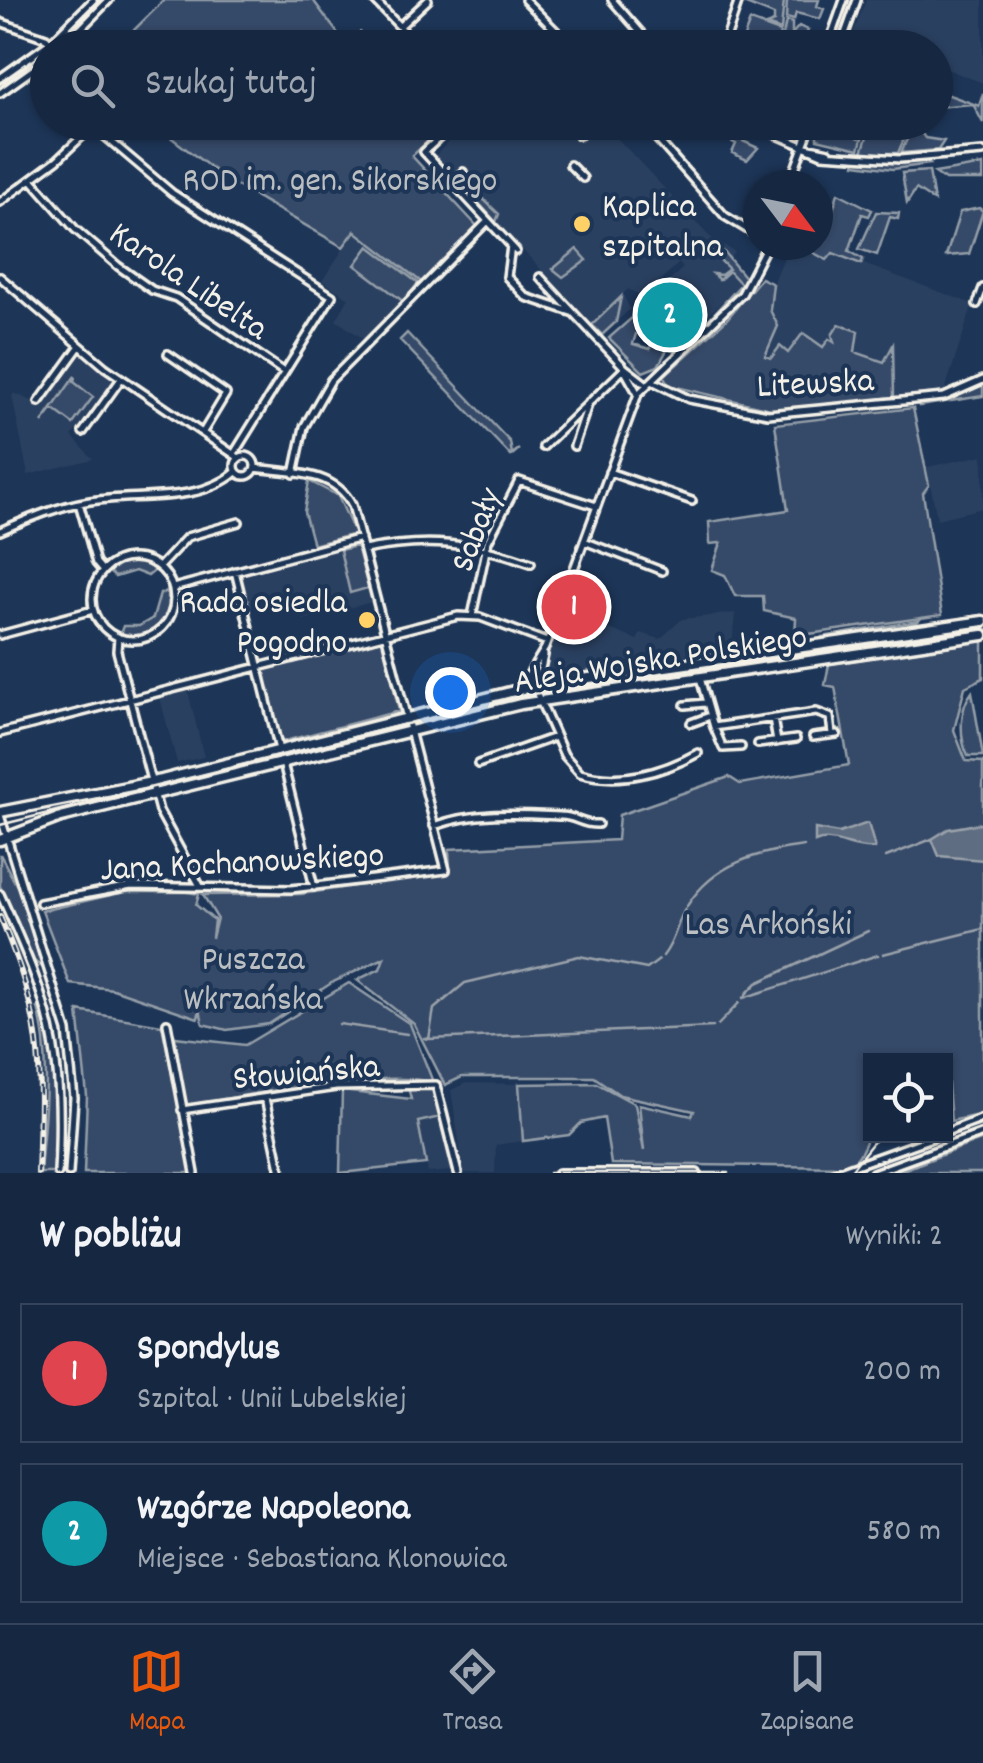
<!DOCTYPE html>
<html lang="pl">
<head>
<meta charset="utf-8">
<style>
	:root { --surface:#162841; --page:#1f3048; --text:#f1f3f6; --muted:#9ea6b1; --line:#35445a; --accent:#ea580c }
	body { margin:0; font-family:Dekko,sans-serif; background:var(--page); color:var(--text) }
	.controls { position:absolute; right:30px; bottom:30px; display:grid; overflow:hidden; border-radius:0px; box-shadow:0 2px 8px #0004 }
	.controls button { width:90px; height:90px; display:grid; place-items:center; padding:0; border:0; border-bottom:2px solid var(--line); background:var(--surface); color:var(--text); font:50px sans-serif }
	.compass { position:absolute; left:743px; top:170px; width:90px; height:90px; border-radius:50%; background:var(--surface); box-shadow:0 2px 8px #0004; rotate:122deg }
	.you { position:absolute; left:450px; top:692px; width:35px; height:35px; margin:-25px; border:8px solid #fff; border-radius:50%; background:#1a73e8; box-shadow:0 0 0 15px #1a73e833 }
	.badge { display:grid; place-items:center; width:65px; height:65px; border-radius:50%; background:var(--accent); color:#fff; font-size:32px; font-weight:700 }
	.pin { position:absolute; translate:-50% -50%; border:5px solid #fff; box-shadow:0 2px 10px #0006 }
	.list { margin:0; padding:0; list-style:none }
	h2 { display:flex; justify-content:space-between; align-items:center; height:130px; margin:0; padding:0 40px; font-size:42px }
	h2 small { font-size:32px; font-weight:400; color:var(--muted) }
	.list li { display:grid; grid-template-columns:65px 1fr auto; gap:30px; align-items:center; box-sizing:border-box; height:140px; margin:0 20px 20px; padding:0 20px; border:2px solid var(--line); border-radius:0px }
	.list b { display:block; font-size:38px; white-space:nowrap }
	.list p { margin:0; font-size:32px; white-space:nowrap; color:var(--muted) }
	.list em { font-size:32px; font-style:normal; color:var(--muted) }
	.icon { flex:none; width:55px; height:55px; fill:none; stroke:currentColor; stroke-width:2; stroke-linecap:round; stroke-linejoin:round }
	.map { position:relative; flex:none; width:983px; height:1173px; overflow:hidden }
	.search { position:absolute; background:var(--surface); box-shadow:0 2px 8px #0004; left:30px; right:30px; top:30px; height:110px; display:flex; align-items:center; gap:25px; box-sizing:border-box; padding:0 35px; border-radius:55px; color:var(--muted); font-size:38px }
	.sheet { height:450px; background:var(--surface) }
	nav { display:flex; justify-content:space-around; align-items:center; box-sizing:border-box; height:140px; border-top:2px solid var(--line); background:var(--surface); font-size:28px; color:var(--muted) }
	nav a { display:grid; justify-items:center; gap:5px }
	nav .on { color:var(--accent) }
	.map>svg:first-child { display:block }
	.built { fill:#2a4060 }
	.green { fill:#354a67; stroke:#949ea8; stroke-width:2.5 }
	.water { fill:#5e6d82; stroke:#9aa2ab; stroke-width:2.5 }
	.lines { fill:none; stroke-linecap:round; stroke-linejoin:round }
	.stream { stroke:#9aa2ab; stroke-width:2.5 }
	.minor-casing { stroke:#f4f1e8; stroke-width:12 }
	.major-casing { stroke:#f4f1e8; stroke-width:15 }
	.minor { stroke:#1d3557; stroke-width:5 }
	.major { stroke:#1d3557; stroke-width:8 }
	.tram { stroke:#f4f1e8; stroke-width:2.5 }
	.rail-casing { stroke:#f4f1e8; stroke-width:6 }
	.rail { stroke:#1d3557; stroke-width:2.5; stroke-dasharray:8; stroke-linecap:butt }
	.poi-dot { fill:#ffd166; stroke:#1d3557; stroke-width:4 }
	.labels { text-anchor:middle; stroke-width:8; stroke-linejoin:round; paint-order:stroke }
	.park-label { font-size:35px; fill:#bbbfc1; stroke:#1d3557 }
	.poi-label { font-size:35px; fill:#f4f1e8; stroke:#1d3557; text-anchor:start }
	.street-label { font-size:35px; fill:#f4f1e8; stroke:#1d3557 }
</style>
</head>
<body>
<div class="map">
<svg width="983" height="1173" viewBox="0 0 983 1173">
	<rect width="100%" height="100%" fill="#1d3557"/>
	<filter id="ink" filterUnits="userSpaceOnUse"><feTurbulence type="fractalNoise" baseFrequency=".01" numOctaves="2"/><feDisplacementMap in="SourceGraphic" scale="20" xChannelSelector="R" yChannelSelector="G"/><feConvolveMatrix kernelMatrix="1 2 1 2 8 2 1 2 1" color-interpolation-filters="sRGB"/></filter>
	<g filter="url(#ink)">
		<!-- built -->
		<path class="built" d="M 866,0 L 983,0 L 983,83 L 936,65 L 936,48 L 890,47 L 853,34 Z
			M 466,123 L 603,123 L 709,236 L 735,252 L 728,261 L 743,277 L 748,276 L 701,322 L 678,297 L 656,293 L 683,268 L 679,263 L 643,297 L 628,289 L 623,294 L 630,309 L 602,335 L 435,156 Z
			M 355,231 L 424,284 L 365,340 L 336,320 L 349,298 L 322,281 Z
			M 789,245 L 812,245 L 973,304 L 944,393 L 782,410 L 771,358 L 764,356 L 777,326 L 770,310 L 773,284 Z
			M 81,353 L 115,379 L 72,436 L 93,459 L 28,475 L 12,396 L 14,393 L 41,405 Z
			M 983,455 L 983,508 L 937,519 L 927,467 Z
			M 358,545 L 372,602 L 303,620 L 297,595 L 250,607 L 241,577 Z
			M 560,609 L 637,640 L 641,633 L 660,639 L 682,619 L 735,613 L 732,648 L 637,662 L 638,670 L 552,679 L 544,660 Z
			M 188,691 L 204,757 L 177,763 L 160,698 Z
			M 466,1083 L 519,1084 L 523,1141 L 496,1145 L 495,1173 L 464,1173 L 451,1090 Z
			M 440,1117 L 451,1171 L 428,1173 L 418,1122 Z"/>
		<!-- green -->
		<path class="green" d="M 164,0 L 313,0 L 345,43 L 360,32 L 376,47 L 117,47 Z
			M 748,0 L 784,0 L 781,30 L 766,25 L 774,22 L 774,15 L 746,4 Z
			M 787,0 L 819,0 L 817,6 L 824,9 L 820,19 L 796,13 L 794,20 L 786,18 Z
			M 750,21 L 780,32 L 777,47 L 759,47 L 756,41 L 744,37 Z
			M 786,21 L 792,23 L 792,34 L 799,26 L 808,30 L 802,47 L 782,41 Z
			M 938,91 L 979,106 L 983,94 L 983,123 L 973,104 L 936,107 Z
			M 152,123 L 411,123 L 428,141 L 412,156 L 477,226 L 424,284 L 355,231 L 343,247 L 227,180 Z
			M 687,123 L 719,123 L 717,129 L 758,148 L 747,160 L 732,153 L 736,144 L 711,131 L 704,140 Z
			M 817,123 L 839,123 L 836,130 L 862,139 L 859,149 L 817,139 Z
			M 914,123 L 925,138 L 944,141 L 938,150 L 901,153 Z
			M 868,134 L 906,134 L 898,153 L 887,153 L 898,157 L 862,152 Z
			M 856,159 L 927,160 L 930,164 L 893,169 L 855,164 Z
			M 983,165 L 983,180 L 945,180 L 935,173 Z
			M 929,171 L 934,201 L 916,189 L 907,203 L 902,173 Z
			M 460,177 L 499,214 L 496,222 L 457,179 Z
			M 838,193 L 872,210 L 869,216 L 862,214 L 849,251 L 863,259 L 861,264 L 833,253 L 827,260 L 799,245 L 824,241 Z
			M 979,208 L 983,211 L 969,254 L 946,256 L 960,212 Z
			M 876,212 L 899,213 L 898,219 L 890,217 L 877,255 L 859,249 Z
			M 718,245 L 746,279 L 709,319 L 741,284 L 729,271 L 719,280 L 713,274 L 721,275 L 729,269 L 712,252 Z
			M 369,246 L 418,283 L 404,302 L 355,265 Z
			M 577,249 L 587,260 L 563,277 L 553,269 Z
			M 761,278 L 773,284 L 770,310 L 778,326 L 765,356 L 771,358 L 780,346 L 788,353 L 803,333 L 823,347 L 829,339 L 834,342 L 832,335 L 839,324 L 858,331 L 855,352 L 884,362 L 893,345 L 894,397 L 779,411 L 668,385 L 664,376 L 727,319 Z
			M 662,290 L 683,299 L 705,322 L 685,339 L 676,334 L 658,366 L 643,372 L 609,338 L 634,316 L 648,334 L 636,334 L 633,344 L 650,349 L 654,332 L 637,312 Z
			M 621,297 L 616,322 L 602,335 L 592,325 Z
			M 407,333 L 510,442 L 512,454 L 519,449 L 511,456 L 400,340 Z
			M 75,376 L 74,382 L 93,397 L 73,424 L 53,409 L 42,423 Z
			M 983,382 L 983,396 L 919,406 L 918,402 L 945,399 Z
			M 913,408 L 929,485 L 923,493 L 942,615 L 795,636 L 796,618 L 764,611 L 763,596 L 735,596 L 725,575 L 712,570 L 721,543 L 710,544 L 709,522 L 788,510 L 775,424 Z
			M 309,481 L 338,496 L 355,534 L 313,545 L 304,512 Z
			M 357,546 L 368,588 L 350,593 L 340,550 Z
			M 131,560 L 147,563 L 154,571 L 148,576 L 135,571 L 115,577 L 109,572 L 114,564 Z
			M 167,591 L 170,608 C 161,632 140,642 120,634 L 123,626 L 139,626 L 153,618 L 160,594 Z
			M 918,621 L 906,631 L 824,643 L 822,637 Z
			M 383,640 L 399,711 L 281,742 L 263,670 Z
			M 983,641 L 983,678 L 965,687 L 954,730 L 966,761 L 983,762 L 983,1114 L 951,1121 L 946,1060 L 870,1060 C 870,1100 879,1142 848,1167 L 611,1164 L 604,1118 L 581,1123 L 569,1135 L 523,1141 L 519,1084 L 596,1083 L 635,1104 L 644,1151 L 639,1104 L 692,1116 L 694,1111 L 620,1095 L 594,1077 L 462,1077 L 445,1085 L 414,1024 L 357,980 L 380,969 L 384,958 L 333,982 L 269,1024 L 227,1030 L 203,1024 L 200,1009 L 198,1018 L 113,989 L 70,984 L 42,911 L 124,892 L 188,892 L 199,894 L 196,905 L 214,920 L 212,938 L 217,918 L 203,895 L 301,894 L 450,872 L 449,849 L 617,840 L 619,815 L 729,777 L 740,784 L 849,765 L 835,687 L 825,685 L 829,664 Z
			M 972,692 L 983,756 L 968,756 C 959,738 959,708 972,692 Z
			M 0,854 L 21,894 L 42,967 L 34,961 L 0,886 Z
			M 349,983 L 410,1024 L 433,1082 C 376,1070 246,1094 186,1107 L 175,1037 L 245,1045 Z
			M 38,1008 L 44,1008 L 56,1067 L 56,1173 L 40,1173 C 44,1119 52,1061 38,1008 Z
			M 78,1011 L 162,1025 L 192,1173 L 84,1173 L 87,1096 Z
			M 408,1087 L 434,1090 L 440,1117 L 418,1122 L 426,1164 L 340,1173 L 342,1091 L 411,1099 Z
			M 983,1139 L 983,1173 L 895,1173 Z"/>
		<!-- water -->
		<path class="water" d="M 868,823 L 875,848 C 854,851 833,834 815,842 L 815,829 L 839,833 Z
			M 983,823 L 983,860 L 939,856 L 932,839 L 948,829 Z"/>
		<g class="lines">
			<!-- stream -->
			<path class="stream" d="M 886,857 L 932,839
				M 883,954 L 983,929
				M 663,956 C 677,938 676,922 687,906 C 714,863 758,852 804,846
				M 746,994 L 757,983 L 868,931
				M 743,998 L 878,955
				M 339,1024 L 407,1034
				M 718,1025 L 739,1003
				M 424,1038 L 429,1039 L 434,1009 L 465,983 L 579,956 L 647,969 L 659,960
				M 429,1039 L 713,1027"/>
			<defs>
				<path id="minor" d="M 374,0 L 420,48
					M 525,0 L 573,48
					M 612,0 L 654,48
					M 0,22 L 46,38 L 56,48
					M 400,26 L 428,0
					M 62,48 L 109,0
					M 539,48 L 558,36
					M 632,48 L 644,36
					M 723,48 L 739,0
					M 827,48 L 844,0
					M 840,48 L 857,0
					M 32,56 L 48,78
					M 0,78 L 51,42 L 93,0
					M 0,93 L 48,59
					M 88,122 L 172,193 L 332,296 L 235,452
					M 456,122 L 424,152 L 516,251
					M 642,122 L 725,216 L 758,236
					M 746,122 L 822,154 L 900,159 L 983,152
					M 571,126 L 575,122
					M 579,135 L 592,122
					M 806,147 L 829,152
					M 570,165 L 583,178
					M 32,180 L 75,229 L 118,266 L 152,290 L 176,298 L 284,372
					M 452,182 L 463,172
					M 789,185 L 812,122
					M 0,202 L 57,160 L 92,127
					M 511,246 L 507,277 L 526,297 L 571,312
					M 0,277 L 105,367 L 239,458
					M 540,277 L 625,368 L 647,385
					M 977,304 L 983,288
					M 168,354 L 226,394 L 203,432
					M 625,371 L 638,394
					M 652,381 L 689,399 L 768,414 L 944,397 L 983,380
					M 39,402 L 79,347
					M 83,432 L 121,379
					M 574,446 L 589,402
					M 543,447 L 625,368
					M235 466a10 10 0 1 1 20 0a10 10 0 1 1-20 0Z
					M 609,472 L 692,501
					M 294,474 L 304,427 L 331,380 L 488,221
					M 79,503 L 96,563 L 102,570
					M 0,531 C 30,518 58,506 90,501 C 135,493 198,505 236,472
					M 584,541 L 662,571
					M 364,550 C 425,538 473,542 531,563
					M92 599a41 41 0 1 1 82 0a41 41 0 1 1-82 0Z
					M 159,567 L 187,537 L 239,522
					M 235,571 L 279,750
					M 173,588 L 361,538
					M 472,616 L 488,541 L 519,481 L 596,506
					M 0,635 L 93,610
					M 118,637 L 117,651 L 159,811 L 200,886
					M 700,678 L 714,727 L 816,712 L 830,717 L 832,734
					M 538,683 L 544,655
					M 522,686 L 545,648 L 638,394 L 742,294 L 767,245
					M 534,687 L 564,755 L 580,773 C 619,785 664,772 698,753
					M 685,705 L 705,703
					M 773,718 L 777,742
					M 691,723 L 710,716
					M 714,727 L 723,748 L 741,747
					M 0,733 L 458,616 L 480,617 L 547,642
					M 813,737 L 837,734
					M 758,744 L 796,739
					M 283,763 L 314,887
					M 478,764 L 555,737
					M 0,815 L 67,1031 L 74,1098 L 69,1173
					M 434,826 C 475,811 519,814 561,816 C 576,816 581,825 598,824
					M 0,894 C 51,1006 64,1049 58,1173
					M 40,903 L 131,886 L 291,889 L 446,870 L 352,505 C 334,470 290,473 255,468
					M 167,1023 L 195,1173
					M 265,1098 L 281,1173
					M 182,1110 L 336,1087 L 436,1085 L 458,1173
					M 946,1132 L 983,1118
					M 558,1173 L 697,1173
					M 834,1173 L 937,1136
					M 873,1173 L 983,1133"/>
				<path id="major" d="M 0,812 L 162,780 L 534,686 L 983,621
					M 0,840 L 61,817 L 521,704 L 983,635"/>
			</defs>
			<!-- minor casing -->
			<use href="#minor" class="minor-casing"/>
			<!-- major casing -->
			<use href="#major" class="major-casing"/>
			<!-- minor -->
			<use href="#minor" class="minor"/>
			<!-- major -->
			<use href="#major" class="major"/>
			<!-- tram -->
			<path class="tram" d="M 850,32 L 862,0
				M 51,48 L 100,0
				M 0,84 L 48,50
				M 0,825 L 519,696 L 983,627
				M 851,1170 L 878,1136
				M 549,1173 L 728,1173
				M 846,1173 L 983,1124"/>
			<defs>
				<path id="rail" d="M 0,917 C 44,1020 42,1063 38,1173"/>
			</defs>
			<!-- rail casing -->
			<use href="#rail" class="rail-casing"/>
			<!-- rail -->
			<use href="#rail" class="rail"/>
		</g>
	</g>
	<!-- markers -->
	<g class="poi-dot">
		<circle cx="582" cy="224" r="10"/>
		<circle cx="367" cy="620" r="10"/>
	</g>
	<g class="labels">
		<!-- park labels -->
		<g class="park-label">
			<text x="340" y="190">ROD im. gen. Sikorskiego</text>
			<text x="768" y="934">Las Arkoński</text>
			<text x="253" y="969">Puszcza<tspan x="253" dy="40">Wkrzańska</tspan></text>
		</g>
		<!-- poi labels -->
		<g class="poi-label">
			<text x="602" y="216">Kaplica<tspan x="602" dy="40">szpitalna</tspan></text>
			<text x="347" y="612" text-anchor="end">Rada osiedla<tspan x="347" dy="40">Pogodno</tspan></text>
		</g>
		<!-- street labels -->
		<g class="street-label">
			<text transform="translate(190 279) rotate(34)" y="12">Karola Libelta</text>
			<text transform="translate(815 381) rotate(-3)" y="12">Litewska</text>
			<text transform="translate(474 529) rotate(-69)" y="12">Sabały</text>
			<text transform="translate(660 657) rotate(-9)" y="12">Aleja Wojska Polskiego</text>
			<text transform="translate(242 860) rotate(-3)" y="12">Jana Kochanowskiego</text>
			<text transform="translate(306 1070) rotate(-5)" y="12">Słowiańska</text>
		</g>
	</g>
</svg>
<div class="controls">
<button><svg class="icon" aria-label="locate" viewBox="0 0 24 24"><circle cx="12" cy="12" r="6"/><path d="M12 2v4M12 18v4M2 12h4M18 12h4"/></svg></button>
</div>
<svg class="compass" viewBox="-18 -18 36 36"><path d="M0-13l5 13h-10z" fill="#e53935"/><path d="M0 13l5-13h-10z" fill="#9ea6b1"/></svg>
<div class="you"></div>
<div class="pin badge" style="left:574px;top:607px;background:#e0444e">1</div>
<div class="pin badge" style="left:670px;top:315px;background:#0f9aa8">2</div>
<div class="search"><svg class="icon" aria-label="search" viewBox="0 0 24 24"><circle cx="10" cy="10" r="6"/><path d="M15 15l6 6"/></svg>Szukaj tutaj</div>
</div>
<section class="sheet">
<h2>W pobliżu<small>Wyniki: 2</small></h2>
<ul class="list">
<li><span class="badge" style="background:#e0444e">1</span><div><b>Spondylus</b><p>Szpital · Unii Lubelskiej</p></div><em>200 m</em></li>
<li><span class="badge" style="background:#0f9aa8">2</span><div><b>Wzgórze Napoleona</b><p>Miejsce · Sebastiana Klonowica</p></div><em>580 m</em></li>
</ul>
</section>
<nav>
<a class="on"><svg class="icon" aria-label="map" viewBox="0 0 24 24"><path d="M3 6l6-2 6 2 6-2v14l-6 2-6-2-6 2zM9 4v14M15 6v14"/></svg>Mapa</a>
<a><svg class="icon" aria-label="directions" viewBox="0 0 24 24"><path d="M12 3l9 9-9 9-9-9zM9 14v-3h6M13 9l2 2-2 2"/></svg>Trasa</a>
<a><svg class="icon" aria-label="saved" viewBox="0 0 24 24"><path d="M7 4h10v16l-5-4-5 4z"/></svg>Zapisane</a>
</nav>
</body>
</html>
